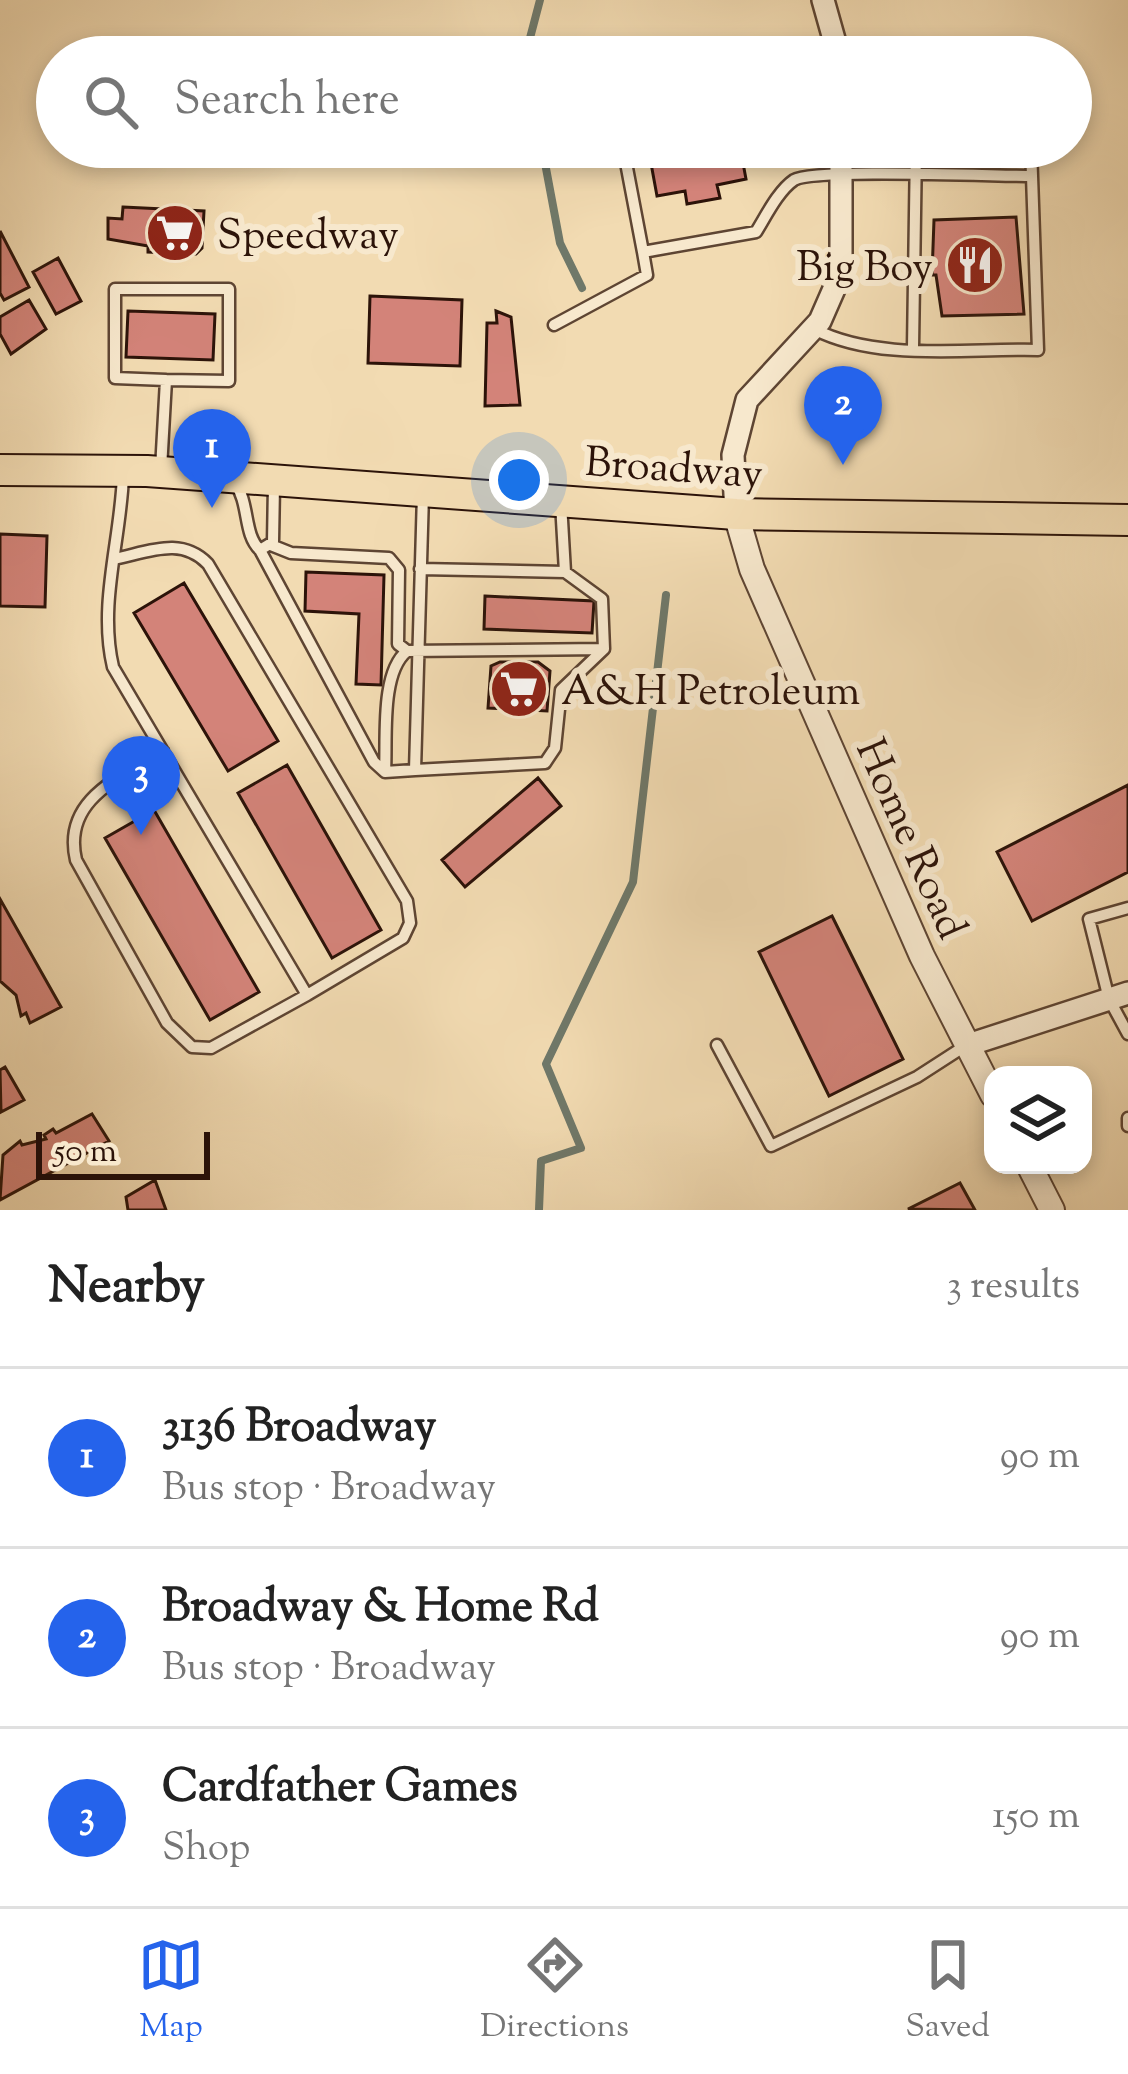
<!DOCTYPE html>
<html lang="en">
<head>
<meta charset="utf-8">
<style>
	:root { --surface:#fff; --page:#f2f2f2; --text:#222; --muted:#767676; --line:#e0e0e0; --accent:#2563eb }
	body { margin:0; font-family:"Sorts Mill Goudy",serif; background:var(--page); color:var(--text) }
	.controls { position:absolute; right:36px; bottom:36px; display:grid; overflow:hidden; border-radius:24px; box-shadow:0 6px 18px #0003 }
	.controls button { width:108px; height:108px; display:grid; place-items:center; padding:0; border:0; border-bottom:3px solid var(--line); background:var(--surface); color:var(--text); font:60px sans-serif }
	.scale { position:absolute; left:36px; bottom:30px; width:174px; box-sizing:border-box; padding-left:12px; border:6px solid #2c1309; border-top:0; font-size:33px; line-height:42px; white-space:nowrap; color:#2c1309; -webkit-text-stroke:9px #f7e8cd; paint-order:stroke }
	.you { position:absolute; left:519px; top:480px; width:42px; height:42px; margin:-30px; border:9px solid #fff; border-radius:50%; background:#1a73e8; box-shadow:0 0 0 18px #1a73e833 }
	.badge { display:grid; place-items:center; width:78px; height:78px; border-radius:50%; background:var(--accent); color:#fff; font-size:39px; font-weight:700 }
	.pin { position:absolute; translate:-50% -99px; filter:drop-shadow(0 3px 6px #0008) }
	.pin::after { content:''; position:absolute; top:63px; width:42px; height:36px; background:inherit; clip-path:polygon(0 0,100% 0,50% 100%) }
	.list { margin:0; padding:0; list-style:none }
	h2 { display:flex; justify-content:space-between; align-items:center; height:156px; margin:0; padding:0 48px; font-size:51px }
	h2 small { font-size:39px; font-weight:400; color:var(--muted) }
	.list li { display:grid; grid-template-columns:78px 1fr auto; gap:36px; align-items:center; box-sizing:border-box; height:180px; padding:0 48px; border-top:3px solid var(--line) }
	.list b { display:block; font-size:45px; white-space:nowrap }
	.list p { margin:0; font-size:39px; white-space:nowrap; color:var(--muted) }
	.list em { font-size:39px; font-style:normal; color:var(--muted) }
	.icon { flex:none; width:66px; height:66px; fill:none; stroke:currentColor; stroke-width:2; stroke-linecap:round; stroke-linejoin:round }
	.map { position:relative; flex:none; width:1128px; height:1210px; overflow:hidden }
	.search { position:absolute; background:var(--surface); box-shadow:0 6px 18px #0003; left:36px; right:36px; top:36px; height:132px; display:flex; align-items:center; gap:30px; box-sizing:border-box; padding:0 42px; border-radius:66px; color:var(--muted); font-size:45px }
	.sheet { height:696px; background:var(--surface) }
	nav { display:flex; justify-content:space-around; align-items:center; box-sizing:border-box; height:168px; border-top:3px solid var(--line); background:var(--surface); font-size:33px; color:var(--muted) }
	nav a { display:grid; justify-items:center; gap:6px }
	nav .on { color:var(--accent) }
	.map>svg:first-child { display:block }
	.lines { fill:none; stroke-linecap:round; stroke-linejoin:round }
	.stream { stroke:#6f7869; stroke-width:8 }
	.building { fill:#d38379; stroke:#2c1309; stroke-width:3 }
	.service-casing { stroke:#5e4533; stroke-width:15 }
	.minor-casing { stroke:#5e4533; stroke-width:26 }
	.tertiary-casing { stroke:#5e4533; stroke-width:28 }
	.primary-casing { stroke:#2c1309; stroke-width:34 }
	.service { stroke:#f7e8cd; stroke-width:10 }
	.minor { stroke:#f7e8cd; stroke-width:21 }
	.tertiary { stroke:#f7e8cd; stroke-width:24 }
	.primary { stroke:#f2dbb2; stroke-width:30 }
	.labels { text-anchor:middle; stroke-width:12; stroke-linejoin:round; paint-order:stroke }
	.poi-label { font-size:42px; fill:#2c1309; stroke:#f7e8cd; text-anchor:start }
	.street-label { font-size:42px; fill:#2c1309; stroke:#f7e8cd }
</style>
</head>
<body>
<div class="map">
<svg width="1128" height="1210" viewBox="0 0 1128 1210">
	<rect width="100%" height="100%" fill="#f2dbb2"/>
	<filter id="stains"><feTurbulence type="fractalNoise" baseFrequency=".00167" numOctaves="4"/><feColorMatrix values="0 0 0 0 .2 0 0 0 0 .09 0 0 0 0 .02 0 0 0 .5 -.17"/></filter>
	<radialGradient id="worn" r=".72"><stop offset=".6" stop-color="#630" stop-opacity="0"/><stop offset="1" stop-color="#630" stop-opacity=".3"/></radialGradient>
	<g class="lines">
		<!-- stream -->
		<path class="stream" d="M 525,57 L 540,0
			M 542,147 L 560,243 L 582,288
			M 539,1210 L 541,1161 L 581,1148 L 546,1064 L 633,882 L 666,595"/>
	</g>
	<!-- building -->
	<path class="building" d="M 648,147 L 740,147 L 746,179 L 717,185 L 720,198 L 687,204 L 685,191 L 657,196 Z
		M 123,207 L 204,211 L 202,248 L 196,254 L 148,252 L 148,246 L 108,239 L 108,218 L 122,219 Z
		M 1016,217 L 1024,314 L 942,316 L 936,275 L 932,275 L 934,220 Z
		M 0,231 L 29,287 L 4,300 L 0,293 Z
		M 58,258 L 81,301 L 56,314 L 33,272 Z
		M 370,296 L 462,300 L 460,366 L 368,363 Z
		M 29,300 L 46,329 L 11,354 L 0,334 L 0,317 Z
		M 128,311 L 215,314 L 213,360 L 126,357 Z
		M 496,311 L 511,317 L 520,405 L 485,406 L 487,323 L 497,323 Z
		M 0,534 L 47,536 L 45,607 L 0,606 Z
		M 306,572 L 384,575 L 381,685 L 356,684 L 359,614 L 305,611 Z
		M 184,583 L 278,741 L 228,771 L 134,613 Z
		M 485,596 L 594,601 L 592,633 L 484,629 Z
		M 500,662 L 538,662 L 550,671 L 547,711 L 488,708 L 491,666 Z
		M 287,765 L 381,930 L 332,958 L 238,793 Z
		M 538,778 L 561,806 L 465,887 L 442,860 Z
		M 1128,785 L 1128,872 L 1032,921 L 997,852 Z
		M 154,810 L 259,992 L 210,1020 L 105,838 Z
		M 0,899 L 61,1007 L 30,1023 L 26,1013 L 21,1016 L 16,995 L 0,981 Z
		M 832,916 L 903,1059 L 829,1096 L 759,952 Z
		M 5,1067 L 24,1100 L 1,1112 L 0,1070 Z
		M 92,1114 L 109,1141 L 0,1200 L 3,1155 L 20,1141 L 22,1145 L 46,1139 L 44,1135 L 53,1129 L 56,1133 Z
		M 155,1180 L 166,1210 L 128,1210 L 126,1197 Z
		M 960,1183 L 975,1210 L 908,1209 Z"/>
	<g class="lines">
		<defs>
			<path id="service" d="M 917,57 L 1026,57
				M 623,147 L 643,252
				M 554,325 L 647,275 L 643,252 L 756,232 C 766,216 778,191 794,180 C 813,168 994,176 1032,176 L 1031,147
				M 814,329 C 878,362 967,348 1038,350 L 1032,176
				M 913,347 L 916,147
				M 161,469 L 166,380 L 229,381 L 229,289 L 115,289 L 115,378 L 166,380
				M 235,483 C 250,504 243,534 260,550 L 273,542 L 274,485
				M 423,494 L 415,770 L 545,763 L 555,748 L 561,690 L 604,649 L 602,599 L 565,572 L 561,503
				M 271,545 L 291,553 L 389,558 L 399,570 L 398,644 L 407,651 L 604,649
				M 260,550 L 374,762 L 385,772 L 415,770
				M 114,559 C 149,552 181,536 208,564 L 407,901 L 410,923 L 403,938 L 307,995 L 113,667 C 98,604 121,539 123,475
				M 420,569 L 565,572
				M 163,751 C 119,778 62,800 76,860 L 167,1023 L 192,1047 L 211,1048 L 307,995
				M 385,772 C 387,739 380,673 407,651
				M 1128,908 L 1089,919 L 1109,999 L 1128,1034
				M 717,1045 L 771,1146 L 917,1077 L 965,1046
				M 1128,1118 L 1128,1126"/>
			<path id="minor" d="M 823,0 L 839,57
				M 736,514 L 733,455 L 747,400 L 820,321 L 841,273 L 841,147
				M 968,1045 L 1128,993"/>
			<path id="tertiary" d="M 736,514 L 752,569 L 922,956 L 993,1095
				M 1029,1165 L 1052,1210"/>
			<path id="primary" d="M 0,470 L 147,471 L 736,514 L 1128,520"/>
		</defs>
		<!-- service casing -->
		<use href="#service" class="service-casing"/>
		<!-- minor casing -->
		<use href="#minor" class="minor-casing"/>
		<!-- tertiary casing -->
		<use href="#tertiary" class="tertiary-casing"/>
		<!-- primary casing -->
		<use href="#primary" class="primary-casing"/>
		<!-- service -->
		<use href="#service" class="service"/>
		<!-- minor -->
		<use href="#minor" class="minor"/>
		<!-- tertiary -->
		<use href="#tertiary" class="tertiary"/>
		<!-- primary -->
		<use href="#primary" class="primary"/>
	</g>
	<!-- icons -->
	<defs>
		<symbol id="supermarket-disc" viewBox="-11 -11 22 22"><circle r="9.5" fill="#8f2418" stroke="#f7e8cd"/><path d="M-6-5.5h2.5l.6 2H6L4.5 2H-2.5L-4.4-4H-6ZM-1.5 3.2a1.3 1.3 0 1 0 .1 0ZM3 3.2a1.3 1.3 0 1 0 .1 0Z" fill="#fff"/></symbol>
		<symbol id="restaurant-disc" viewBox="-11 -11 22 22"><circle r="9.5" fill="#8f2418" stroke="#f7e8cd"/><path d="M-5-6h1v4h1v-4h1v4h1v-4h1v5L-1.5 .5V6h-2V.5L-5-1ZM5-6V6H3V1.5H1.5Q1.5-4 5-6Z" fill="#fff"/></symbol>
	</defs>
	<g fill-rule="evenodd">
		<use href="#supermarket-disc" x="142" y="200" width="66" height="66"/>
		<use href="#restaurant-disc" x="942" y="232" width="66" height="66"/>
		<use href="#supermarket-disc" x="486" y="656" width="66" height="66"/>
	</g>
	<g class="labels">
		<!-- poi labels -->
		<g class="poi-label">
			<text x="217" y="248">Speedway</text>
			<text x="933" y="280" text-anchor="end">Big Boy</text>
			<text x="561" y="704">A&amp;H Petroleum</text>
		</g>
		<!-- street labels -->
		<g class="street-label">
			<text transform="translate(674 466) rotate(4)" y="15">Broadway</text>
			<text transform="translate(913 838) rotate(66)" y="15">Home Road</text>
		</g>
	</g>
	<rect width="100%" height="100%" filter="url(#stains)"/>
	<rect width="100%" height="100%" fill="url(#worn)"/>
</svg>
<div class="controls">
<button><svg class="icon" aria-label="layers" viewBox="0 0 24 24"><path d="M12 4l9 5-9 5-9-5zM3 14l9 5 9-5"/></svg></button>
</div>
<div class="scale">50 m</div>
<div class="you"></div>
<div class="pin badge" style="left:212px;top:508px">1</div>
<div class="pin badge" style="left:843px;top:465px">2</div>
<div class="pin badge" style="left:141px;top:835px">3</div>
<div class="search"><svg class="icon" aria-label="search" viewBox="0 0 24 24"><circle cx="10" cy="10" r="6"/><path d="M15 15l6 6"/></svg>Search here</div>
</div>
<section class="sheet">
<h2>Nearby<small>3 results</small></h2>
<ul class="list">
<li><span class="badge">1</span><div><b>3136 Broadway</b><p>Bus stop · Broadway</p></div><em>90 m</em></li>
<li><span class="badge">2</span><div><b>Broadway &amp; Home Rd</b><p>Bus stop · Broadway</p></div><em>90 m</em></li>
<li><span class="badge">3</span><div><b>Cardfather Games</b><p>Shop</p></div><em>150 m</em></li>
</ul>
</section>
<nav>
<a class="on"><svg class="icon" aria-label="map" viewBox="0 0 24 24"><path d="M3 6l6-2 6 2 6-2v14l-6 2-6-2-6 2zM9 4v14M15 6v14"/></svg>Map</a>
<a><svg class="icon" aria-label="directions" viewBox="0 0 24 24"><path d="M12 3l9 9-9 9-9-9zM9 14v-3h6M13 9l2 2-2 2"/></svg>Directions</a>
<a><svg class="icon" aria-label="saved" viewBox="0 0 24 24"><path d="M7 4h10v16l-5-4-5 4z"/></svg>Saved</a>
</nav>
</body>
</html>
